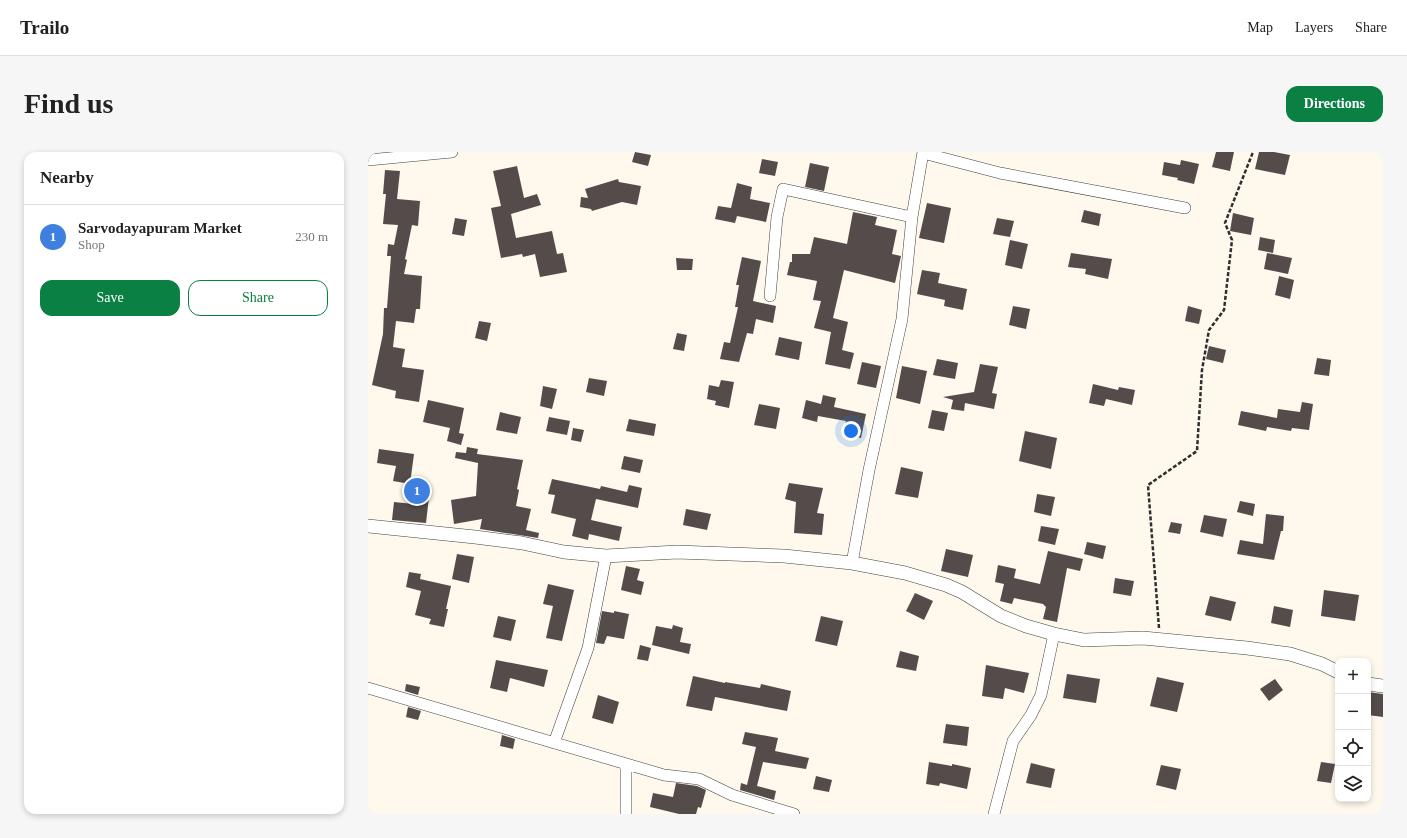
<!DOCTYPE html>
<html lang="en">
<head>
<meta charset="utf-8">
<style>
	:root { --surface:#fff; --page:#f6f6f6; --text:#222; --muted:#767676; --line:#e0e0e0; --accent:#0b8043 }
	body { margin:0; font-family:Georgia,serif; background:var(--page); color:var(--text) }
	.controls { position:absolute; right:12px; bottom:12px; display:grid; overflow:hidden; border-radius:8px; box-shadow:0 2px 6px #0003 }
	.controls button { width:36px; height:36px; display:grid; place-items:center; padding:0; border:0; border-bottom:1px solid var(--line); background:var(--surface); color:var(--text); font:20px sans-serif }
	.you { position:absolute; left:483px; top:279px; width:14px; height:14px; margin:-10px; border:3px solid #fff; border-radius:50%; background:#1a73e8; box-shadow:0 0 0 6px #1a73e833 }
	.badge { display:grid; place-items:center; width:26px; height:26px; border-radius:50%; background:var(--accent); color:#fff; font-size:13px; font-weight:700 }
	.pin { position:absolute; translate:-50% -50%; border:2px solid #fff; box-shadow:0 1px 4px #0006 }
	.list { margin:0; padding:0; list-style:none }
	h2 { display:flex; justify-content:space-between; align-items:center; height:52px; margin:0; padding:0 16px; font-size:17px }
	h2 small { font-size:13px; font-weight:400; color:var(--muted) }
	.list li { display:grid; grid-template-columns:26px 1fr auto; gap:12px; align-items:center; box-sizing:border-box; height:64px; padding:0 16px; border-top:1px solid var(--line) }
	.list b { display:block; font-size:15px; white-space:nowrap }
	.list p { margin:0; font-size:13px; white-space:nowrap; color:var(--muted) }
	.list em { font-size:13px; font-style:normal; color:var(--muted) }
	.actions { display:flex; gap:8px; padding:12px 16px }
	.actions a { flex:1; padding:9px 0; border:1px solid var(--accent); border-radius:12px; text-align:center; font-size:14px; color:var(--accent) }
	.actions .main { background:var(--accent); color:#fff }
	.icon { flex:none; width:22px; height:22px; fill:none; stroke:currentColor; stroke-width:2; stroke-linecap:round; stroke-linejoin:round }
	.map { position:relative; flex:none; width:1015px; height:662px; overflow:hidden; border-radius:12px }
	header { display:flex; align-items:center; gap:24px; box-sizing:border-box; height:56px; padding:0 20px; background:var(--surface); border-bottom:1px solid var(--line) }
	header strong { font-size:19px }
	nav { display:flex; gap:22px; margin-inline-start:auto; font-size:14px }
	.intro { display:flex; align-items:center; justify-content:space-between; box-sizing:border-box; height:96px; padding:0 24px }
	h1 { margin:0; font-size:28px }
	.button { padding:10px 18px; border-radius:12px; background:var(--accent); color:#fff; font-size:14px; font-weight:700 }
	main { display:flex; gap:24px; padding:0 24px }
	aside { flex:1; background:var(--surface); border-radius:12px; box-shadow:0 2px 6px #0003 }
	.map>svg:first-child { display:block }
	.building { fill:#544c4a }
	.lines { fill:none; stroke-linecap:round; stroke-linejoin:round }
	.minor-casing { stroke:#404040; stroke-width:12 }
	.tertiary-casing { stroke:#404040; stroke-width:14 }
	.path { stroke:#2f2f2f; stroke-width:2.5; stroke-dasharray:4 2; stroke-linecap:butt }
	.minor { stroke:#fff; stroke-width:11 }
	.tertiary { stroke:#fff; stroke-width:13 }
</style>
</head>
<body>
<header>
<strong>Trailo</strong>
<nav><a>Map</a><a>Layers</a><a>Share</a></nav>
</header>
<div class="intro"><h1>Find us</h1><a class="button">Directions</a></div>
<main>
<aside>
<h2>Nearby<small></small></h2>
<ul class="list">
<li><span class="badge" style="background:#3f7fe0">1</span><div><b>Sarvodayapuram Market</b><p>Shop</p></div><em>230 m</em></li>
</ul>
<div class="actions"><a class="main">Save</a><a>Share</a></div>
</aside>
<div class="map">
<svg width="1015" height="662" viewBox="0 0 1015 662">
	<rect width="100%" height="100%" fill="#fef8ed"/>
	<!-- building -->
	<path class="building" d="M 267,0 L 283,3 L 280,14 L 264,10 Z
		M 848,0 L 866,0 L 862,19 L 844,15 Z
		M 891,0 L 906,0 L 922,3 L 917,23 L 887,17 Z
		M 394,7 L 410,10 L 407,24 L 391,21 Z
		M 813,8 L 831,12 L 826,32 L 809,28 L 810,26 L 794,23 L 796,10 L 812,13 Z
		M 442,11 L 461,15 L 456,39 L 437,35 Z
		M 149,14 L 156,46 L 169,42 L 173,53 L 143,62 L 148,86 L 184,79 L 189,102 L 195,101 L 199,120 L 172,125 L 167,102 L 155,105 L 154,102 L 133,106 L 123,56 L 133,54 L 125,19 Z
		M 17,18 L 32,19 L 29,47 L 52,49 L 50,74 L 44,73 L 37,107 L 39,108 L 36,122 L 54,124 L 52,157 L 48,157 L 46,171 L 28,169 L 25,195 L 37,197 L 34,215 L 56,218 L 51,250 L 27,246 L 28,239 L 4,233 L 15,182 L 16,156 L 19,156 L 23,104 L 19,104 L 20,92 L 26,93 L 30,73 L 15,72 L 18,42 L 15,42 Z
		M 250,27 L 251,30 L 273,34 L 269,53 L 254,50 L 224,59 L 223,57 L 212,55 L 213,45 L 220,46 L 217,37 Z
		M 369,31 L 384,35 L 382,47 L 402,51 L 398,70 L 369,64 L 367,71 L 347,67 L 350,54 L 363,56 Z
		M 559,51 L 583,56 L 576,91 L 551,86 Z
		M 716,58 L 733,62 L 731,74 L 713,70 Z
		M 485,60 L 509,65 L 507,73 L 529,78 L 524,102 L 533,104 L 527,131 L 476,118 L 465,166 L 480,170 L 474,198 L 486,201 L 482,217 L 457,212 L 463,180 L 446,176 L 453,149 L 445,148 L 449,129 L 419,123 L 422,110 L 424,110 L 424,102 L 442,102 L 446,85 L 479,92 Z
		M 865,61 L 886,66 L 883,83 L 862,79 Z
		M 87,66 L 99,68 L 96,84 L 84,82 Z
		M 629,66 L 646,69 L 642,85 L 625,82 Z
		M 892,85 L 907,88 L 905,101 L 890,98 Z
		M 642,88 L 660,92 L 654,117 L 637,113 Z
		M 703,101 L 744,107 L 740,127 L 717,122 L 718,117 L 700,115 Z
		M 899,101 L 924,106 L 920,122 L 896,117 Z
		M 374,105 L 393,109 L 385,149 L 408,154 L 405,171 L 388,167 L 385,182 L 379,181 L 371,210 L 352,207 L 356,190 L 362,191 L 370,155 L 367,155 L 371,133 L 368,133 Z
		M 308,106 L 325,107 L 324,118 L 309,118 Z
		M 554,118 L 572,121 L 570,131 L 599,137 L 595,158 L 576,154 L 577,148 L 549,142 Z
		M 911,124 L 926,128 L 922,147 L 907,143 Z
		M 645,154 L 662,157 L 658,177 L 641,173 Z
		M 820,154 L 834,158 L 831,172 L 817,169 Z
		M 111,169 L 123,171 L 119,189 L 107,186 Z
		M 309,181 L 319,183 L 316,199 L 305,197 Z
		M 411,185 L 434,190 L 431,208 L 407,203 Z
		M 841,194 L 858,198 L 855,211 L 838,207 Z
		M 949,206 L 963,208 L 961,224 L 946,222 Z
		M 569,207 L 590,211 L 587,227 L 565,223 Z
		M 494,210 L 513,214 L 508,236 L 489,232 Z
		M 612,212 L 630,215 L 624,241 L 629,242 L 626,257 L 597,251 L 596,259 L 583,257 L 585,248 L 575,245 L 606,240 Z
		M 534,214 L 559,219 L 552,252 L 528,246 Z
		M 221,226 L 239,229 L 236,244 L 218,240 Z
		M 353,228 L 366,230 L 361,256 L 347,253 L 348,249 L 339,247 L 341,233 L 351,235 Z
		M 725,232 L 750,238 L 751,235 L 767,238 L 764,253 L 738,247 L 736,254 L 721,251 Z
		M 175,234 L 189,237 L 184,257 L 172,254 Z
		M 455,243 L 468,246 L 466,255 L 498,262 L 493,286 L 475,282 L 478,269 L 450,264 L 449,270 L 434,266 L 438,248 L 453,252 Z
		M 60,248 L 96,256 L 91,281 L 96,282 L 93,293 L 79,289 L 82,276 L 55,270 Z
		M 934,250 L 945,252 L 941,278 L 924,276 L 923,279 L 899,275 L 898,279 L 870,273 L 873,259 L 909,266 L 910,257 L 932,260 Z
		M 391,252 L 412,256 L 408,277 L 386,273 Z
		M 564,258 L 580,261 L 576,279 L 560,276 Z
		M 132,260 L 153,265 L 149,282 L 128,278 Z
		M 181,265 L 202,269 L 199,283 L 178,279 Z
		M 261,267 L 288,272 L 286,284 L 258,279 Z
		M 205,276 L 216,278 L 213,290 L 203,288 Z
		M 657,279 L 689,286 L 683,317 L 651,309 Z
		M 99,295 L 110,297 L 109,302 L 155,308 L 149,337 L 151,338 L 148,354 L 163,357 L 158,378 L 171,381 L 170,386 L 112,377 L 114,367 L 86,372 L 83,348 L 108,344 L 110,311 L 87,306 L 88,300 L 98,301 Z
		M 11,297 L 46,302 L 42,332 L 25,329 L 28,314 L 9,311 Z
		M 256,304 L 275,308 L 272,321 L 253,317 Z
		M 533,315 L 555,320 L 550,346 L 527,342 Z
		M 184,327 L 232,337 L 233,334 L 259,340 L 261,333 L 274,336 L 270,356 L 228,347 L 223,368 L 254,375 L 251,389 L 221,382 L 220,388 L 204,384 L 208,367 L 183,361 L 187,343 L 180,342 Z
		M 421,331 L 455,336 L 449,361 L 456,362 L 454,383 L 426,381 L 428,350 L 417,347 Z
		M 669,342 L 687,345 L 683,364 L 666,360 Z
		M 48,343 L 61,345 L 58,371 L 24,368 L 26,350 L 46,352 Z
		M 872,349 L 887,352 L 885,364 L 869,360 Z
		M 318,357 L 343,362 L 339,378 L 315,373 Z
		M 898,362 L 916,364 L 915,379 L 913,379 L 906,408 L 869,402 L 872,388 L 895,392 Z
		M 836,363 L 859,367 L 855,385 L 832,380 Z
		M 803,370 L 814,372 L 812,382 L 800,380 Z
		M 673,374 L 691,377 L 687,393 L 670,389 Z
		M 719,390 L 738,394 L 735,407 L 716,402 Z
		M 578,397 L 605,403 L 600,425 L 573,419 Z
		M 680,399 L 715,407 L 712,419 L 699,416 L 689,470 L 675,467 L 678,455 L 675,452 L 646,446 L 644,452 L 632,449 L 636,432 L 627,430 L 630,413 L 648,417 L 646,426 L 672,432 Z
		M 89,402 L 106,405 L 101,431 L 84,427 Z
		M 258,414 L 272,417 L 269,428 L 276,430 L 273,443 L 253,438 Z
		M 41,420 L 53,422 L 52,427 L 83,434 L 78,457 L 80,457 L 76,475 L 61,472 L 63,467 L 47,463 L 53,439 L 38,435 Z
		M 747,426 L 766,429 L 763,444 L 745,441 Z
		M 180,432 L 206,438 L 194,489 L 178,486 L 185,454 L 175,452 Z
		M 956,438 L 991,443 L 987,469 L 953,464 Z
		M 547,441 L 565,449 L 556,468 L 538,459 Z
		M 842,444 L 868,450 L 863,469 L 837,463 Z
		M 906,454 L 925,458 L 922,475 L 903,471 Z
		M 234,459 L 246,461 L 246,459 L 261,462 L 256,487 L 239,484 L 236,492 L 228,491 Z
		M 130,464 L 148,468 L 143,489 L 125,485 Z
		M 453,464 L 475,469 L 469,494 L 447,489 Z
		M 305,473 L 315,476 L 312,490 L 323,492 L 321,502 L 284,493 L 288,474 L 304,477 Z
		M 272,493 L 283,496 L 280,509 L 269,507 Z
		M 532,499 L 551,504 L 548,519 L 528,515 Z
		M 128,508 L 180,518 L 176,535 L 142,526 L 139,540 L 122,536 Z
		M 618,513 L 661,521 L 656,541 L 637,536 L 635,547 L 614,544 Z
		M 699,522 L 732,527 L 728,551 L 695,546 Z
		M 325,524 L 357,531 L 357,530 L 392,536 L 393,532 L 423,539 L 419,559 L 347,545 L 344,559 L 318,554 Z
		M 789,525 L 816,531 L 809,560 L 782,554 Z
		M 907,527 L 915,538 L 901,549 L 892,537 Z
		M 38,532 L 52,535 L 50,543 L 37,539 Z
		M 1000,540 L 1015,542 L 1015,565 L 1000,563 Z
		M 230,543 L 251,550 L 245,572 L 224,566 Z
		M 40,555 L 53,559 L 50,568 L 38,565 Z
		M 578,572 L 601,575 L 599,594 L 575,591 Z
		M 377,580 L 410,586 L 407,599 L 441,606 L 438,617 L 395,610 L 389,634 L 408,639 L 406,648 L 372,638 L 373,631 L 379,633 L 388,595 L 374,592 Z
		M 134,583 L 147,587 L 145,597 L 132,594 Z
		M 561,610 L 584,614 L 584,612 L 603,616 L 599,637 L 572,631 L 571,634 L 558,632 Z
		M 953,610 L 967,612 L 963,631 L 949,629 Z
		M 663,611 L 687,617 L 683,636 L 658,631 Z
		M 793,613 L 813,617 L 808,638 L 788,633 Z
		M 448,624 L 464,628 L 461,640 L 445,637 Z
		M 308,631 L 329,634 L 338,638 L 333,656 L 330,655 L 328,662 L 311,662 L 282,655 L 285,641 L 305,645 Z"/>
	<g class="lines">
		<defs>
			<path id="minor" d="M 555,1 L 632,21 L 817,56
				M 0,8 L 84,0
				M 402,144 L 409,65 L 415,37 L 544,65
				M 484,411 L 501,318 L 534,167 L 544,65 L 555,0
				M 0,536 L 296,623 L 331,627 L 364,643 L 426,662
				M 186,591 L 220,496 L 238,404
				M 258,662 L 258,612
				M 626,662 L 645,589 L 663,563 L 673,543 L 686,482"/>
			<path id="tertiary" d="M 0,374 L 107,385 L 154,391 L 196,400 L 238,404 L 309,400 L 416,404 L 484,411 L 537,421 L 578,433 L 594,440 L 633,464 L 658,474 L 686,482 L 716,488 L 775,486 L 879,496 L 922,502 L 954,512 L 970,520
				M 1000,532 L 1015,534"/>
		</defs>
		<!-- minor casing -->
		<use href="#minor" class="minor-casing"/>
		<!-- tertiary casing -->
		<use href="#tertiary" class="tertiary-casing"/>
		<!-- path -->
		<path class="path" d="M 791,476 L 780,333 L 829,299 L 834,218 L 841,178 L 856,158 L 864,88 L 857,71 L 885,0"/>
		<!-- minor -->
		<use href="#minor" class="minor"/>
		<!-- tertiary -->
		<use href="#tertiary" class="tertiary"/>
	</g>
</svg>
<div class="controls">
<button>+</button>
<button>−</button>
<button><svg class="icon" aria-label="locate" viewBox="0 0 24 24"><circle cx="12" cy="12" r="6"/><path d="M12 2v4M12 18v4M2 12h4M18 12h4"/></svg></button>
<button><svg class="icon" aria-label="layers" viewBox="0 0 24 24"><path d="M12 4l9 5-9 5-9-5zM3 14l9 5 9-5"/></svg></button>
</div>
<div class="you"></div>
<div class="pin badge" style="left:49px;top:339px;background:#3f7fe0">1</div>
</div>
</main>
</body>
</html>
